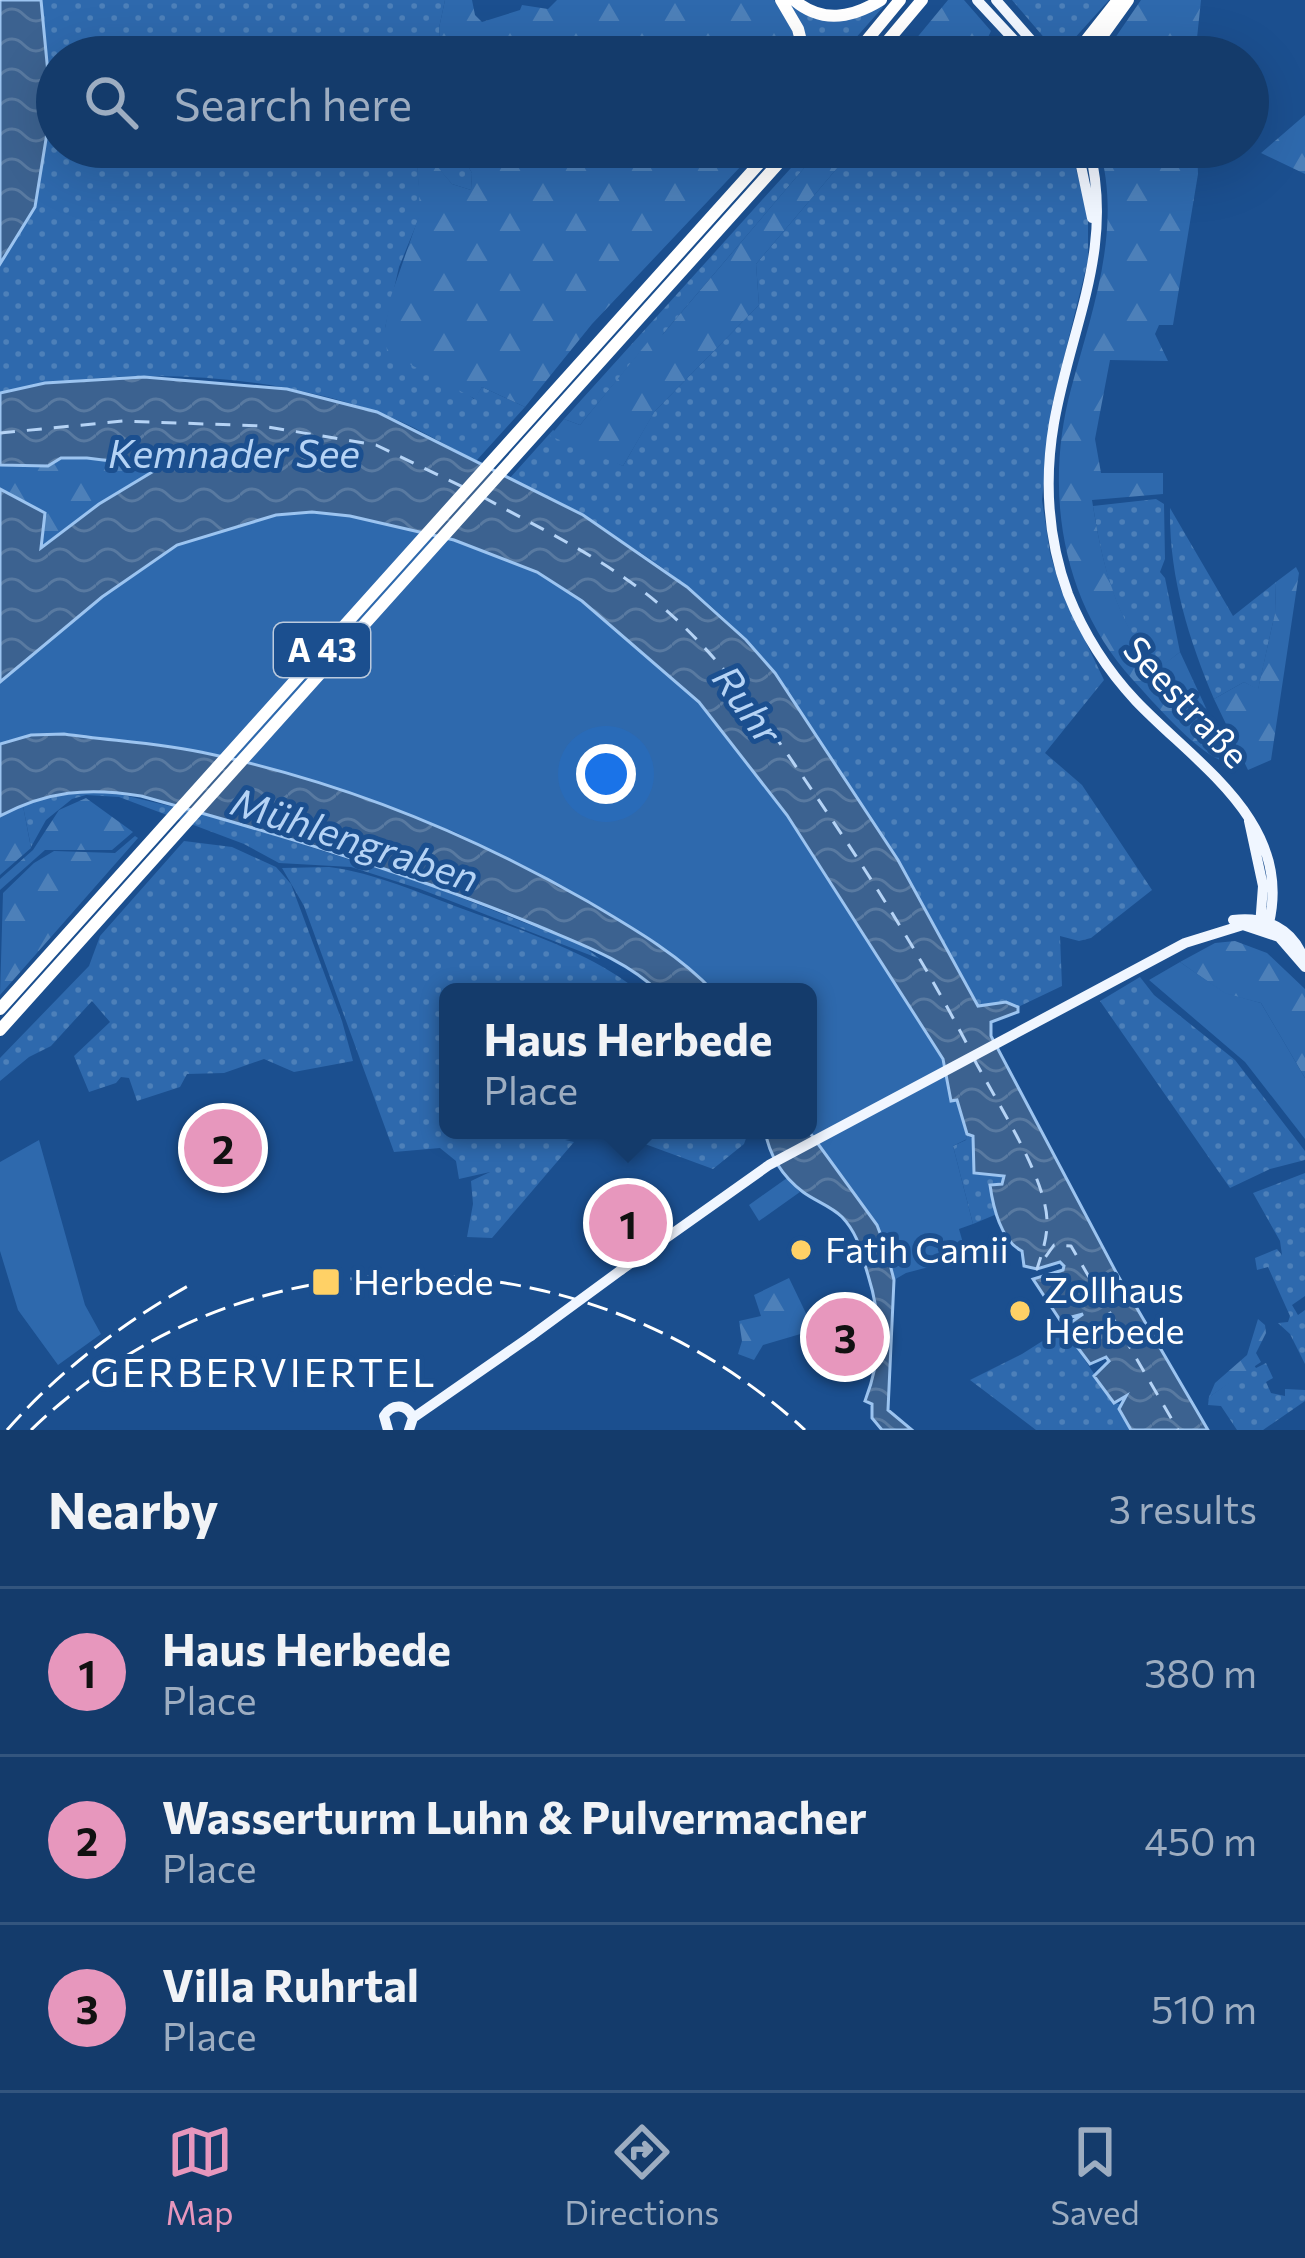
<!DOCTYPE html>
<html lang="en">
<head>
<meta charset="utf-8">
<style>
	:root { --surface:#143b6b; --page:#1d4271; --text:#f1f3f6; --muted:#9dadc1; --line:#33557e; --accent:#e797bd }
	body { margin:0; font-family:Commissioner,sans-serif; background:var(--page); color:var(--text) }
	.you { position:absolute; left:606px; top:774px; width:42px; height:42px; margin:-30px; border:9px solid #fff; border-radius:50%; background:#1a73e8; box-shadow:0 0 0 18px #1a73e833 }
	.badge { display:grid; place-items:center; width:78px; height:78px; border-radius:50%; background:var(--accent); color:#111; font-size:39px; font-weight:700 }
	.pin { position:absolute; translate:-50% -50%; border:6px solid #fff; box-shadow:0 3px 12px #0006 }
	.popup { position:absolute; left:439px; top:983px; width:378px; height:156px; box-sizing:border-box; display:grid; place-content:center; border-radius:18px; background:var(--surface); filter:drop-shadow(0 3px 9px #0005); font-size:39px; white-space:nowrap; color:var(--muted) }
	.popup b { font-size:45px; color:var(--text) }
	.popup::after { content:''; position:absolute; left:50%; top:100%; margin-left:-24px; border:24px solid transparent; border-top-color:var(--surface) }
	.list { margin:0; padding:0; list-style:none }
	h2 { display:flex; justify-content:space-between; align-items:center; height:156px; margin:0; padding:0 48px; font-size:51px }
	h2 small { font-size:39px; font-weight:400; color:var(--muted) }
	.list li { display:grid; grid-template-columns:78px 1fr auto; gap:36px; align-items:center; box-sizing:border-box; height:168px; padding:0 48px; border-top:3px solid var(--line) }
	.list b { display:block; font-size:45px; white-space:nowrap }
	.list p { margin:0; font-size:39px; white-space:nowrap; color:var(--muted) }
	.list em { font-size:39px; font-style:normal; color:var(--muted) }
	.icon { flex:none; width:66px; height:66px; fill:none; stroke:currentColor; stroke-width:2; stroke-linecap:round; stroke-linejoin:round }
	.map { position:relative; flex:none; width:1305px; height:1430px; overflow:hidden }
	.search { position:absolute; background:var(--surface); box-shadow:0 12px 48px #0002; left:36px; right:36px; top:36px; height:132px; display:flex; align-items:center; gap:30px; box-sizing:border-box; padding:0 42px; border-radius:66px; color:var(--muted); font-size:45px }
	.sheet { height:660px; background:var(--surface) }
	nav { display:flex; justify-content:space-around; align-items:center; box-sizing:border-box; height:168px; border-top:3px solid var(--line); background:var(--surface); font-size:33px; color:var(--muted) }
	nav a { display:grid; justify-items:center; gap:6px }
	nav .on { color:var(--accent) }
	.map>svg:first-child { display:block }
	.grass { fill:url(#grass-dots) }
	.forest { fill:url(#forest-firs) }
	.green { fill:#2e69ad }
	.water { fill:url(#water-waves); stroke:#9cc4f0; stroke-width:3 }
	.lines { fill:none; stroke-linecap:round; stroke-linejoin:round }
	.ferry { stroke:#b5d3f5; stroke-width:3; stroke-dasharray:15 12; stroke-linecap:butt }
	.major { stroke:#f0f6ff; stroke-width:10 }
	.highway { stroke:#fff; stroke-width:12 }
	.rail { stroke:#fff; stroke-width:3; stroke-dasharray:21 9; stroke-linecap:butt }
	.major-bridge { stroke:#f0f6ff; stroke-width:10 }
	.poi-dot { fill:#ffd166; stroke:#1b4f8f; stroke-width:4.5 }
	.labels { text-anchor:middle; stroke-width:10; stroke-linejoin:round; paint-order:stroke }
	.shield { fill:#1b4f8f; stroke:#bbcadd; stroke-width:3 }
	.shield-label { font-size:33px; font-weight:bold; fill:#fff }
	.street-label { font-size:36px; fill:#fff; stroke:#1b4f8f }
	.poi-label { font-size:36px; fill:#fff; stroke:#1b4f8f; text-anchor:start }
	.water-label { font-size:39px; font-style:italic; fill:#b5d3f5; stroke:#1b4f8f }
	.neighbourhood-label { font-size:39px; letter-spacing:3px; fill:#fff; stroke:#1b4f8f }
</style>
</head>
<body>
<div class="map">
<svg width="1305" height="1430" viewBox="0 0 1305 1430">
	<defs>
		<pattern id="grass-dots" width="8" height="8" patternUnits="userSpaceOnUse" patternTransform="scale(3)"><rect width="8" height="8" fill="#2e69ad"/><path d="M2 2h.1M6 6h.1" fill="none" stroke="#4d80b9" stroke-width="1.8" stroke-linecap="round"/></pattern>
		<pattern id="forest-firs" width="22" height="20" patternUnits="userSpaceOnUse" patternTransform="scale(3)"><rect width="22" height="20" fill="#2e69ad"/><path d="M5 1l3.5 6h-7zM16 11l3.5 6h-7z" fill="#4d80b9"/></pattern>
		<pattern id="water-waves" width="16" height="10" patternUnits="userSpaceOnUse" patternTransform="scale(3)"><rect width="16" height="10" fill="#3c6290"/><path d="M0 5q4-4 8 0t8 0" fill="none" stroke="#597aa1"/></pattern>
	</defs>
	<rect width="100%" height="100%" fill="#1b4f8f"/>
	<!-- grass -->
	<path class="grass" d="M 41,0 L 445,0 L 439,28 L 442,57 L 57,57 L 57,147 L 457,147 L 472,173 L 471,190 L 452,184 L 432,161 L 417,161 L 421,213 L 399,267 L 385,328 L 474,399 L 482,387 L 525,407 L 476,461 C 444,444 411,424 377,412 C 260,371 120,366 0,392 L 0,264 L 35,207 L 47,133 L 50,94 Z
		M 782,0 L 793,0 L 822,16 L 880,2 L 883,7 L 839,57 L 806,57 Z
		M 1012,0 L 1109,0 L 1063,51 L 1047,41 Z
		M 810,147 L 822,147 L 662,335 L 651,339 L 580,425 L 564,419 Z
		M 855,147 L 1070,147 L 1088,214 L 1088,260 L 1051,410 L 1042,500 L 1050,553 L 1061,590 L 1104,680 L 1045,753 L 1082,785 L 1152,890 L 1091,938 L 1079,941 L 1060,936 L 1062,986 L 1018,1007 L 1006,1002 L 979,1006 C 933,917 879,832 823,748 C 799,712 778,675 749,643 C 683,572 595,521 509,479 L 553,430 L 623,466 L 654,412 L 759,305 L 756,264 Z
		M 1156,499 L 1164,504 L 1165,559 L 1160,572 L 1165,578 L 1180,652 L 1156,671 C 1115,615 1104,573 1093,506 Z
		M 1170,508 L 1233,616 L 1276,582 L 1275,613 L 1258,690 L 1244,682 L 1214,699 C 1188,637 1169,576 1170,508 Z
		M 98,789 L 220,818 L 423,883 L 582,945 L 600,959 L 420,889 L 351,867 L 279,863 L 244,844 L 119,797 L 86,795 L 72,799 L 46,820 L 31,847 L 23,806 L 60,792 Z
		M 184,841 L 232,847 L 276,867 L 291,884 L 342,1021 L 353,1061 L 294,1072 L 264,1059 L 224,1073 L 187,1074 L 180,1087 L 137,1101 L 129,1078 L 121,1077 L 116,1083 L 89,1092 L 74,1056 L 110,1022 L 92,1001 L 51,1046 L 29,1057 L 0,1081 L 0,1058 L 89,966 L 100,936 Z
		M 329,867 C 375,873 420,893 463,909 C 523,931 590,952 640,992 L 448,992 L 448,1130 L 749,1130 L 744,1144 L 713,1169 L 634,1140 L 593,1135 L 565,1140 L 574,1142 L 492,1238 L 467,1237 L 473,1204 L 471,1181 L 490,1172 L 459,1179 L 456,1161 L 440,1148 L 394,1152 L 304,906 L 282,868 Z
		M 1140,977 L 1154,995 L 1235,1060 L 1305,1151 L 1305,1160 L 1270,1169 L 1230,1188 L 1100,1001 Z
		M 967,1134 L 974,1140 L 974,1172 L 1002,1174 L 1005,1181 L 991,1185 L 997,1214 L 973,1224 L 953,1146 L 966,1140 Z
		M 1305,1173 L 1305,1296 L 1292,1305 L 1298,1315 L 1305,1310 L 1305,1364 L 1290,1334 L 1278,1323 L 1288,1322 L 1290,1316 L 1268,1267 L 1257,1270 L 1255,1258 L 1277,1249 L 1282,1255 L 1280,1241 L 1253,1193 Z
		M 1063,1328 L 1114,1403 L 1125,1405 L 1133,1430 L 1036,1430 L 970,1380 L 1022,1354 Z
		M 1266,1363 L 1273,1378 L 1266,1382 L 1271,1393 L 1285,1396 L 1285,1389 L 1305,1390 L 1305,1401 L 1263,1430 L 1237,1430 L 1221,1406 L 1208,1405 L 1209,1397 L 1254,1365 L 1256,1368 Z"/>
	<!-- forest -->
	<path class="forest" d="M 445,0 L 472,0 L 475,15 L 482,22 L 520,10 L 522,5 L 548,9 L 557,0 L 774,0 L 792,30 L 798,57 L 442,57 L 439,28 Z
		M 948,0 L 964,0 L 991,31 L 981,52 L 960,48 L 938,57 L 901,57 Z
		M 1141,0 L 1201,0 L 1195,57 L 1102,57 Z
		M 1305,115 L 1305,174 L 1261,153 Z
		M 457,147 L 759,147 L 592,324 L 525,407 L 482,387 L 475,399 L 387,352 L 385,328 L 391,296 L 420,213 L 417,160 L 432,160 L 452,184 L 471,190 L 472,173 Z
		M 822,147 L 855,147 L 756,264 L 759,305 L 655,411 L 623,466 L 550,436 L 564,419 L 580,425 L 651,338 L 663,334 Z
		M 1099,147 L 1197,148 L 1198,174 L 1173,325 L 1159,325 L 1155,334 L 1168,361 L 1110,360 L 1095,439 L 1101,473 L 1163,473 L 1163,494 L 1092,500 C 1103,568 1114,613 1156,670 L 1180,652 L 1224,747 L 1220,760 C 1194,749 1154,703 1133,680 C 1061,601 1044,490 1071,389 C 1092,311 1123,228 1099,147 Z
		M 61,458 C 90,458 136,457 163,465 L 99,504 L 40,549 L 45,514 L 0,489 L 0,465 L 48,466 Z
		M 1296,567 L 1299,573 L 1271,760 L 1248,770 L 1214,699 L 1244,682 L 1258,689 L 1275,613 L 1276,582 Z
		M 86,798 L 133,832 L 112,850 L 45,850 L 0,890 L 0,879 L 33,850 L 59,810 Z
		M 23,806 L 31,848 L 0,875 L 0,817 Z
		M 135,836 L 138,838 L 0,995 L 3,893 L 34,863 L 54,851 L 115,853 Z
		M 1235,941 L 1267,953 L 1305,989 L 1305,1078 L 1261,1003 L 1225,994 L 1180,962 L 1215,943 Z
		M 789,1278 L 814,1330 L 763,1345 L 754,1360 L 738,1354 L 742,1341 L 739,1321 L 761,1316 L 754,1295 Z
		M 1258,1319 L 1265,1325 L 1266,1333 L 1256,1353 L 1261,1362 L 1209,1397 L 1215,1383 L 1247,1355 Z"/>
	<!-- green -->
	<path class="green" d="M 312,512 C 387,520 473,538 540,574 C 726,675 830,889 943,1059 L 951,1100 L 956,1100 L 966,1134 L 967,1139 L 953,1146 L 973,1224 L 959,1229 L 967,1257 L 906,1273 L 894,1280 L 877,1225 L 808,1130 L 808,992 L 715,992 L 621,921 L 542,875 L 455,832 L 332,787 L 207,752 L 135,742 L 0,744 L 0,682 L 102,597 L 177,545 L 276,515 Z
		M 1180,962 L 1225,993 L 1261,1003 L 1305,1078 L 1305,1139 L 1245,1062 L 1149,980 Z
		M 39,1140 L 85,1305 L 101,1334 L 58,1365 L 18,1310 L 0,1251 L 0,1162 Z
		M 787,1178 L 800,1192 L 759,1221 L 749,1205 Z"/>
	<!-- water -->
	<path class="water" d="M 0,0 L 41,0 L 50,94 L 47,133 L 35,207 L 0,264 Z
		M 144,377 L 287,389 L 377,412 L 583,515 L 687,587 L 746,640 L 775,673 L 898,860 L 978,1006 L 1006,1002 L 1018,1007 L 1018,1012 L 991,1022 L 991,1036 L 1117,1274 L 1208,1430 L 1131,1430 L 1119,1409 L 1126,1396 L 1114,1403 L 1094,1376 L 1109,1361 L 1106,1357 L 1090,1364 L 1063,1328 L 1083,1314 L 1060,1320 L 1033,1279 L 1063,1270 L 1064,1266 L 1060,1262 L 1037,1269 L 1024,1266 L 1022,1251 C 1001,1241 993,1207 990,1185 L 1002,1184 L 1004,1176 L 974,1173 L 973,1136 L 967,1134 L 957,1100 L 951,1101 L 943,1059 L 787,815 L 699,702 L 582,601 L 537,572 L 454,540 L 350,516 L 312,512 L 276,515 L 177,545 L 102,597 L 0,682 L 0,489 L 45,513 L 41,548 L 99,504 L 162,466 L 141,458 L 119,462 L 87,458 L 61,458 L 48,466 L 0,465 L 0,393 L 45,383 Z
		M 64,734 C 112,741 162,743 210,754 C 342,782 470,834 587,901 C 631,927 680,955 714,992 L 659,992 C 626,960 580,944 538,926 C 410,873 274,833 141,796 C 88,787 47,791 0,816 L 0,744 L 31,735 Z
		M 765,1130 L 808,1130 L 877,1225 L 886,1249 L 894,1280 L 888,1410 L 912,1430 L 882,1430 L 872,1418 L 872,1404 L 865,1401 C 882,1357 882,1320 868,1275 C 861,1253 859,1235 842,1217 C 831,1206 815,1201 803,1192 C 782,1176 769,1155 765,1130 Z"/>
	<g class="lines">
		<!-- ferry -->
		<path class="ferry" d="M 0,1 L 0,0
			M 0,433 L 123,421 L 262,426 L 376,445 L 463,487
			M 483,497 C 530,523 582,548 626,579 C 707,634 764,719 818,799 C 873,880 925,963 970,1050
			M 974,1059 C 995,1099 1048,1180 1047,1223 C 1047,1239 1042,1253 1037,1269 L 1054,1245 L 1071,1246 L 1178,1430"/>
		<!-- major -->
		<path class="major" d="M 977,0 L 1030,57
			M 996,0 L 1046,57
			M 1077,147 L 1092,218
			M 1089,147 C 1115,250 1071,325 1054,423 C 1044,481 1048,539 1068,594 C 1084,634 1106,669 1136,701 C 1196,764 1293,822 1269,923 L 1261,929
			M 1249,821 L 1263,886 L 1260,926
			M 1233,920 C 1265,916 1293,928 1304,960
			M 621,1270 L 769,1165 L 1185,943 L 1243,925 L 1279,937 L 1305,967
			M 413,1418 L 531,1336
			M 388,1430 L 384,1416 C 392,1403 407,1403 413,1418 L 409,1430"/>
		<!-- highway -->
		<path class="highway" d="M 781,0 L 798,29 L 805,57
			M 794,0 C 822,24 852,18 881,0
			M 853,57 L 900,0
			M 874,57 L 922,0
			M 1073,57 L 1118,0
			M 1087,57 L 1128,0
			M 0,1009 L 774,147
			M 0,1030 L 793,147"/>
		<!-- rail -->
		<path class="rail" d="M 7,1430 C 58,1372 121,1324 188,1286
			M 31,1430 C 248,1220 585,1228 805,1430"/>
		<!-- major-bridge -->
		<path class="major-bridge" d="M 531,1336 L 621,1270"/>
	</g>
	<!-- markers -->
	<g class="poi-dot">
		<circle cx="801" cy="1250" r="12"/>
		<rect x="311" y="1267" width="30" height="30" rx="6"/>
		<circle cx="1020" cy="1311" r="12"/>
	</g>
	<g class="labels">
		<!-- shield labels -->
		<rect class="shield" x="274" y="623" width="96" height="54" rx="9"/>
		<g class="shield-label">
			<text x="322" y="662">A 43</text>
		</g>
		<!-- street labels -->
		<g class="street-label">
			<text transform="translate(1186 702) rotate(47)" y="13">Seestraße</text>
		</g>
		<!-- poi labels -->
		<g class="poi-label">
			<text x="825" y="1263">Fatih Camii</text>
			<text x="353" y="1295">Herbede</text>
			<text x="1044" y="1303">Zollhaus<tspan x="1044" dy="41">Herbede</tspan></text>
		</g>
		<!-- water labels -->
		<g class="water-label">
			<text x="234" y="468">Kemnader See</text>
			<text transform="translate(747 705) rotate(54)" y="14">Ruhr</text>
			<text transform="translate(355 840) rotate(18)" y="14">Mühlengraben</text>
		</g>
		<!-- neighbourhood labels -->
		<g class="neighbourhood-label">
			<text x="264" y="1387">GERBERVIERTEL</text>
		</g>
	</g>
</svg>
<div class="you"></div>
<div class="pin badge" style="left:628px;top:1223px">1</div>
<div class="popup"><b>Haus Herbede</b>Place</div>
<div class="pin badge" style="left:223px;top:1148px">2</div>
<div class="pin badge" style="left:845px;top:1337px">3</div>
<div class="search"><svg class="icon" aria-label="search" viewBox="0 0 24 24"><circle cx="10" cy="10" r="6"/><path d="M15 15l6 6"/></svg>Search here</div>
</div>
<section class="sheet">
<h2>Nearby<small>3 results</small></h2>
<ul class="list">
<li><span class="badge">1</span><div><b>Haus Herbede</b><p>Place</p></div><em>380 m</em></li>
<li><span class="badge">2</span><div><b>Wasserturm Luhn &amp; Pulvermacher</b><p>Place</p></div><em>450 m</em></li>
<li><span class="badge">3</span><div><b>Villa Ruhrtal</b><p>Place</p></div><em>510 m</em></li>
</ul>
</section>
<nav>
<a class="on"><svg class="icon" aria-label="map" viewBox="0 0 24 24"><path d="M3 6l6-2 6 2 6-2v14l-6 2-6-2-6 2zM9 4v14M15 6v14"/></svg>Map</a>
<a><svg class="icon" aria-label="directions" viewBox="0 0 24 24"><path d="M12 3l9 9-9 9-9-9zM9 14v-3h6M13 9l2 2-2 2"/></svg>Directions</a>
<a><svg class="icon" aria-label="saved" viewBox="0 0 24 24"><path d="M7 4h10v16l-5-4-5 4z"/></svg>Saved</a>
</nav>
</body>
</html>
